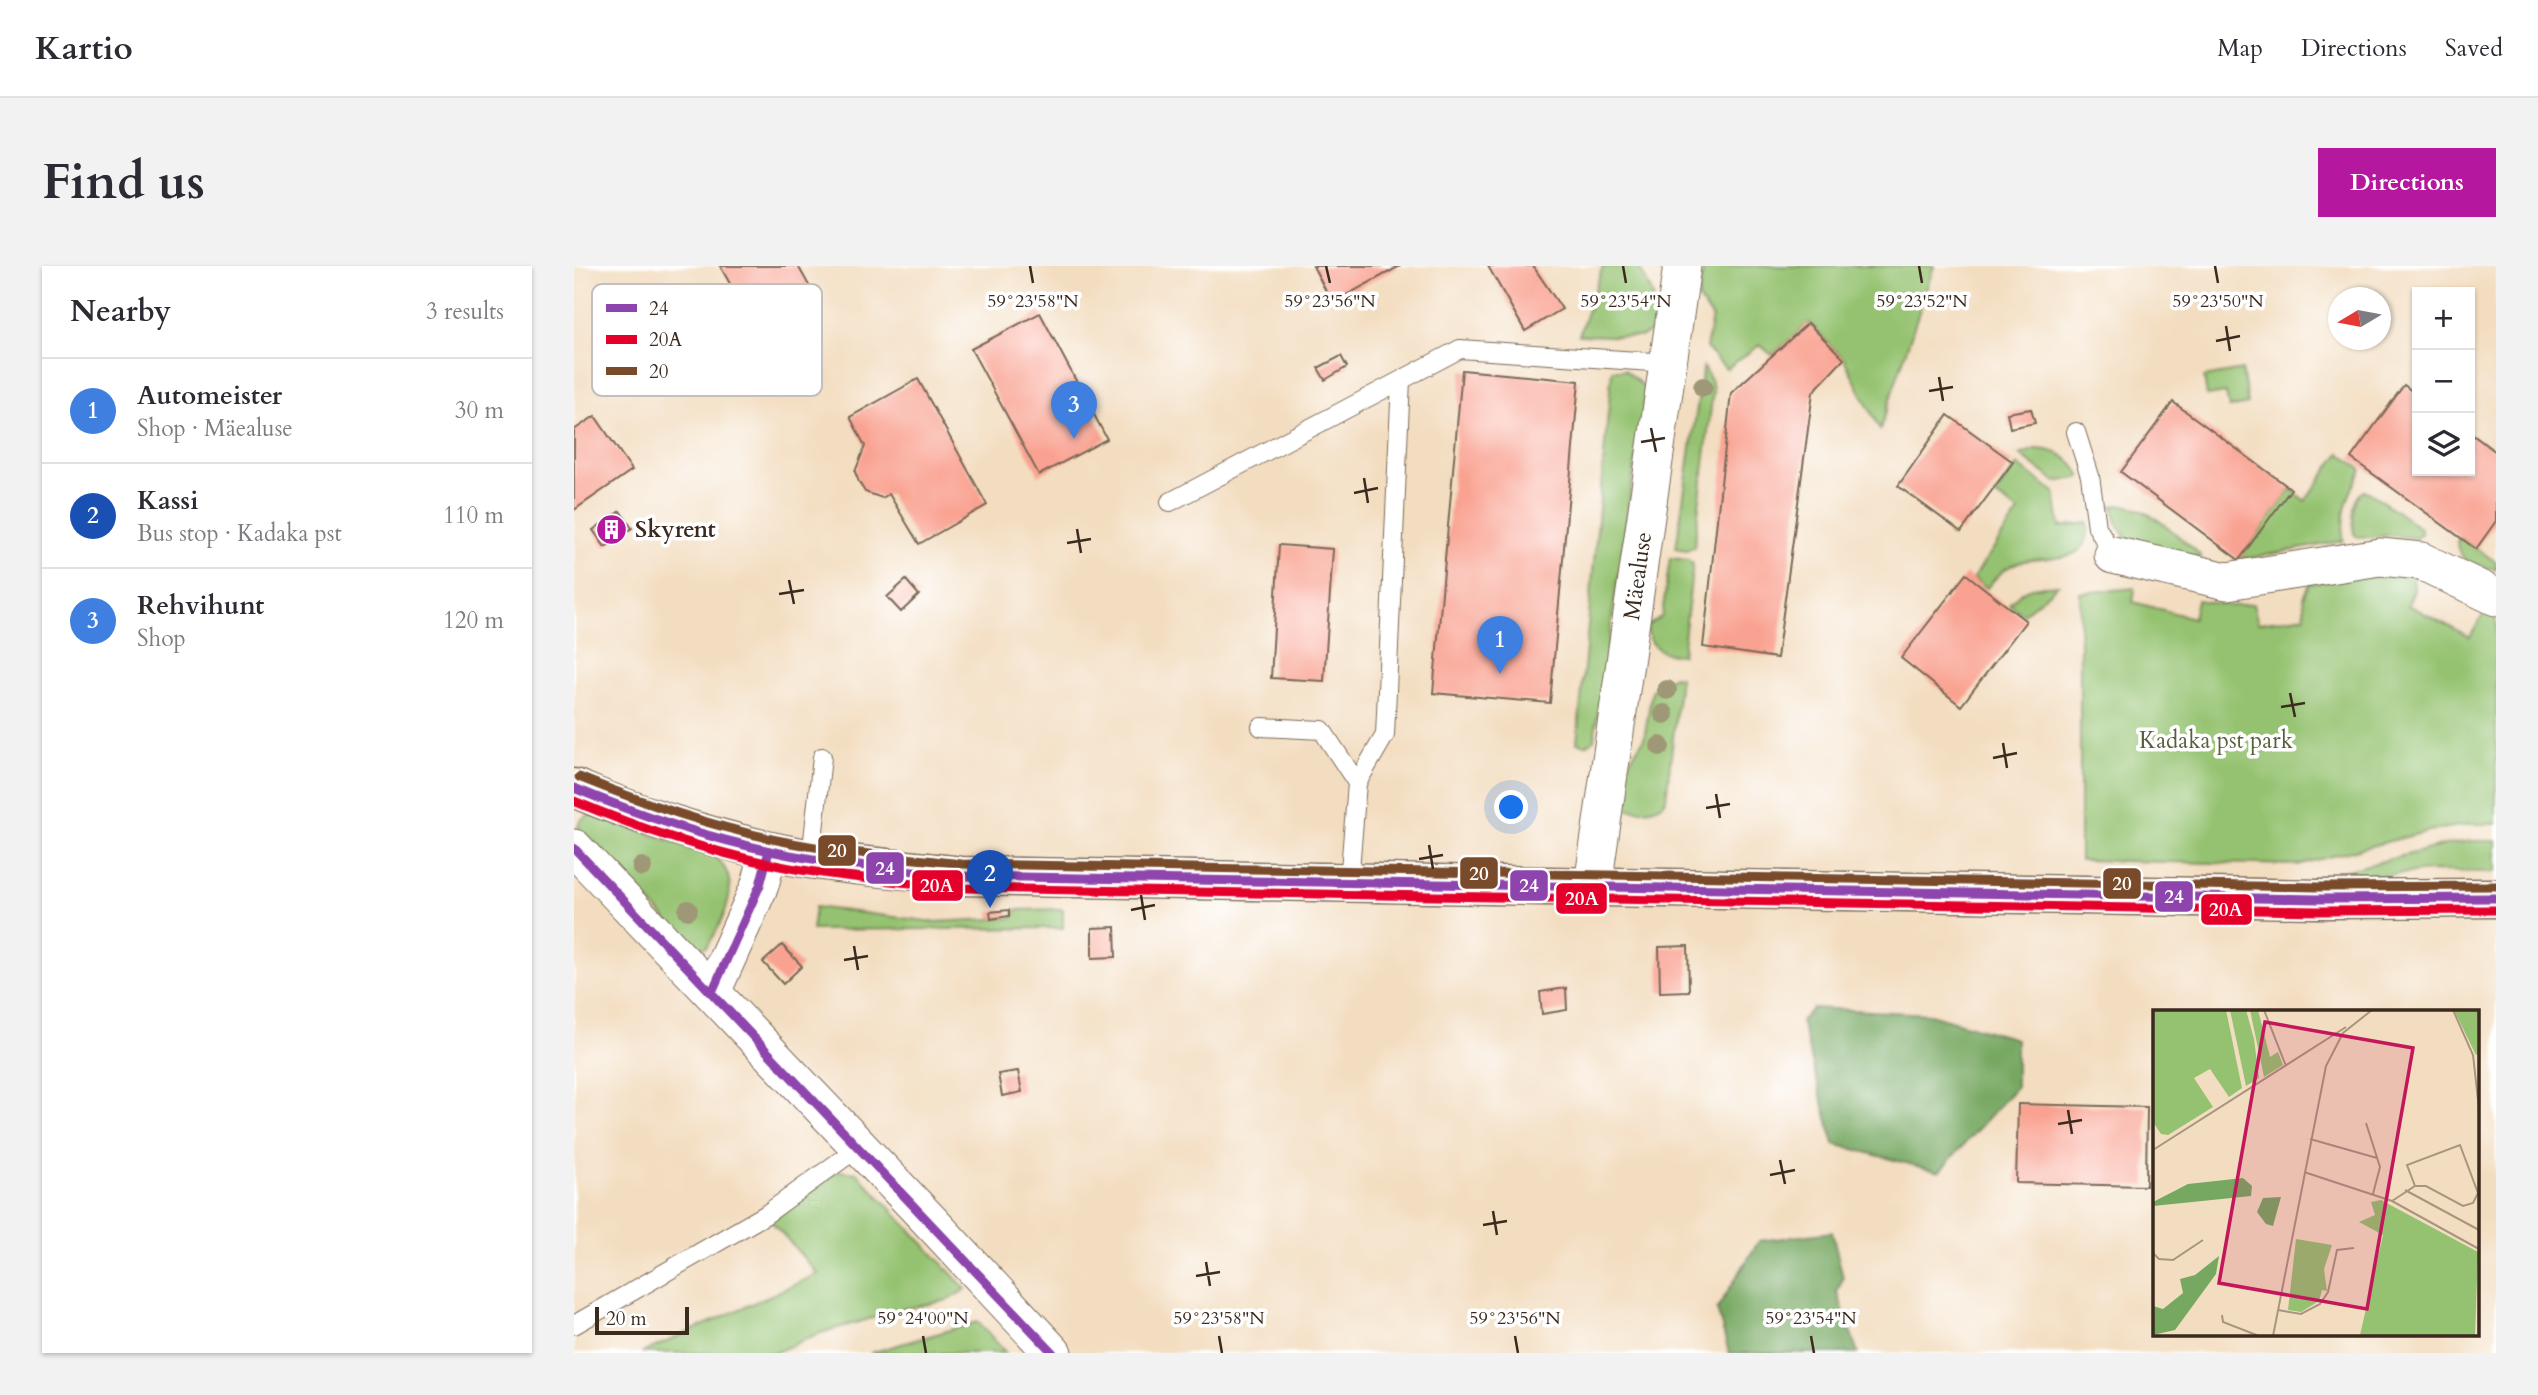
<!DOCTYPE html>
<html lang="en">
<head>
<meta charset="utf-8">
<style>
	:root { --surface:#fff; --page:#f2f2f3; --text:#2b2b33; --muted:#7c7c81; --line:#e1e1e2; --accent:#b5179e }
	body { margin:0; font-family:Cardo,serif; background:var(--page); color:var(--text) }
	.controls { position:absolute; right:21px; top:21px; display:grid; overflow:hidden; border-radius:0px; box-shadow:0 2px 5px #0004 }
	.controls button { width:63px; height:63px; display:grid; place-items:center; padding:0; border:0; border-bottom:2px solid var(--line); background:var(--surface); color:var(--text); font:35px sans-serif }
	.compass { position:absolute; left:1754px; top:21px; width:63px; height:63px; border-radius:50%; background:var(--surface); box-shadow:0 2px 5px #0004; rotate:260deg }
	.scale { position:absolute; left:21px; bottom:18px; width:94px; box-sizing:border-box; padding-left:7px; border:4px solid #3b2a1e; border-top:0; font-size:19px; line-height:24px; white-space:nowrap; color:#3b2a1e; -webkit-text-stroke:5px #fff; paint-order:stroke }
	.you { position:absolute; left:938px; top:542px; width:24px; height:24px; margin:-18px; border:5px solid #fff; border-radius:50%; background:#1a73e8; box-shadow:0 0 0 10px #1a73e833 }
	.badge { display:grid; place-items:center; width:46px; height:46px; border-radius:50%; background:var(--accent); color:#fff; font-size:23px; font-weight:700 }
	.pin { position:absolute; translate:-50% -58px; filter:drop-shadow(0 2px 4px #0008) }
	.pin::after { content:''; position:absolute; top:37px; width:24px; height:21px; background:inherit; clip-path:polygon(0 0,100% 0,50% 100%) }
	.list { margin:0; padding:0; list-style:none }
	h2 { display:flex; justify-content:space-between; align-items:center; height:91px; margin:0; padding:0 28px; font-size:30px }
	h2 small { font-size:23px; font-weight:400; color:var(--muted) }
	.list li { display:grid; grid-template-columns:46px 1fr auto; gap:21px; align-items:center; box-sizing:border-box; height:105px; padding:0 28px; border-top:2px solid var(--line) }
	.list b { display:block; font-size:26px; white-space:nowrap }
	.list p { margin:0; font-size:23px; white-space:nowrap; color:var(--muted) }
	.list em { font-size:23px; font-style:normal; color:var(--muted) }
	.icon { flex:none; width:38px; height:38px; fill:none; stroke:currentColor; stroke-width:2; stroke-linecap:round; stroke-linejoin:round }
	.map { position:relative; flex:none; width:1922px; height:1087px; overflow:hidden; border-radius:0px }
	header { display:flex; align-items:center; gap:42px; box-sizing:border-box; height:98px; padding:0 35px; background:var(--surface); border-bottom:2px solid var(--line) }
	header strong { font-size:33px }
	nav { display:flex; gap:38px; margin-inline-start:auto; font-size:24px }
	.intro { display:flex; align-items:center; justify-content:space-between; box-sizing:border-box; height:168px; padding:0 42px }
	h1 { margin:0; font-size:49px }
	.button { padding:18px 32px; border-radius:0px; background:var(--accent); color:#fff; font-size:24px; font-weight:700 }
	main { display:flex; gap:42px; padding:0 42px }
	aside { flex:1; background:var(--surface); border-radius:0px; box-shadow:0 2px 5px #0004 }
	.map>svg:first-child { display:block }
	.green { fill:#94c270; stroke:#687647; stroke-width:2 }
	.forest { fill:#77a862; stroke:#596940; stroke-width:2 }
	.building { fill:#f9a291 }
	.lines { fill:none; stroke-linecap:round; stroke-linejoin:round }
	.lane-casing { stroke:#7b6957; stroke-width:20 }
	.street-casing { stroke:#7b6957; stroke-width:39 }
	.secondary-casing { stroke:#7b6957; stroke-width:41 }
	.lane { stroke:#fff; stroke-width:18 }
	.street { stroke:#fff; stroke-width:37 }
	.secondary { stroke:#fde5c5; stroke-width:38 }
	.bus-1-casing { stroke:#fff; stroke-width:14 }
	.bus-2-casing { stroke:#fff; stroke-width:14 }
	.bus-3-casing { stroke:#fff; stroke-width:14 }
	.bus-1 { stroke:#8e44ad; stroke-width:9 }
	.bus-2 { stroke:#e4002b; stroke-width:9 }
	.bus-3 { stroke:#7a4b2a; stroke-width:9 }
	.tree { fill:#9f9877 }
	.ticks { fill:none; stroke:#3b2a1e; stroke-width:2.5 }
	.labels { text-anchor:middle; stroke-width:7; stroke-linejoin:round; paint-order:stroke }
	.poi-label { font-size:23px; font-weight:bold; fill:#3b2a1e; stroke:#fff; text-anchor:start }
	.street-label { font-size:23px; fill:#3b2a1e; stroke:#fff }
	.park-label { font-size:23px; fill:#5a5f3b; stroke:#fff }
	.inset-road { fill:none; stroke:#a9957f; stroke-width:2 }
	.view { fill:#c2185b; fill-opacity:0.15; stroke:#c2185b; stroke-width:3.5 }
	.inset-edge { fill:none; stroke:#3b2a1e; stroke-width:3.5 }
	.key { fill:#fff; stroke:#c4bfbc; stroke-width:2 }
	.key-label { font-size:19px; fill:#3b2a1e }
	.ticks-label { font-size:18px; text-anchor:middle; fill:#3b2a1e; stroke:#fff; stroke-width:7; stroke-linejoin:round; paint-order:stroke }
	.line-badge { stroke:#fff; stroke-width:2.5 }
	.badge-label { font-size:19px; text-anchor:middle; font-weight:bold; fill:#fff }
</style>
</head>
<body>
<header>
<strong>Kartio</strong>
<nav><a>Map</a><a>Directions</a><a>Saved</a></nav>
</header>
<div class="intro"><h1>Find us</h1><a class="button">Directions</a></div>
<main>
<aside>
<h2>Nearby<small>3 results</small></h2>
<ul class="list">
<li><span class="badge" style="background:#3f7fe0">1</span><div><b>Automeister</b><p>Shop · Mäealuse</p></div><em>30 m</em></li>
<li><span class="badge" style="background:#1a4fb4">2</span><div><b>Kassi</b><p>Bus stop · Kadaka pst</p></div><em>110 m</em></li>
<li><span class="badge" style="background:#3f7fe0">3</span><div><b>Rehvihunt</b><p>Shop</p></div><em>120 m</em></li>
</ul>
</aside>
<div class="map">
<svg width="1922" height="1087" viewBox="0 0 1922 1087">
	<rect width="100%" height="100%" fill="#fff"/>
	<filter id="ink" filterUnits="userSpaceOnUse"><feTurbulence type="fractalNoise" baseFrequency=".0143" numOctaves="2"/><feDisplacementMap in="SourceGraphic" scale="14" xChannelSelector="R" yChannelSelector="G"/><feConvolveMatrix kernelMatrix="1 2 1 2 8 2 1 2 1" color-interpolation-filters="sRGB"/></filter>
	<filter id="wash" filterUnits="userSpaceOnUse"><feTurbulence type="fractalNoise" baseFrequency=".00686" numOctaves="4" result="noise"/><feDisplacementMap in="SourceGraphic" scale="28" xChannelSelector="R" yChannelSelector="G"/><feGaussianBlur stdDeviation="1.57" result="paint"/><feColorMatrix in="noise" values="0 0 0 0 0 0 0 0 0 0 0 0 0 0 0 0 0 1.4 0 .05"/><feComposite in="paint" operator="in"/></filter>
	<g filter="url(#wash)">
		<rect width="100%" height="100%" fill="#f3ddc0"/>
		<!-- green -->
		<path class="green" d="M 1029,0 L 1064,0 C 1076,20 1087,41 1080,65 L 1066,71 L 1005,69 Z
			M 1130,0 L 1360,0 L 1306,164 L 1270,93 L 1235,57 L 1198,89 L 1186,79 L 1152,103 L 1132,82 L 1138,51 L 1124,33 Z
			M 1129,101 L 1137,114 L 1139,124 L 1120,281 L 1112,284 L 1102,282 Z
			M 1038,104 L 1051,104 L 1072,123 L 1020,474 L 1012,479 L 1003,477 Z
			M 1668,104 L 1674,138 L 1655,142 L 1652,127 L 1633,130 L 1630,111 Z
			M 1461,183 C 1482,183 1498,192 1507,211 L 1482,216 L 1446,189 Z
			M 1766,187 L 1788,204 C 1773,230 1768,244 1769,275 L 1665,294 L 1717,223 L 1731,235 Z
			M 1443,199 L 1481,226 L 1486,261 L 1514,257 C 1518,306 1465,285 1438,299 C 1428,304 1420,313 1413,322 L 1399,312 L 1445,246 L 1421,229 Z
			M 1789,225 L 1795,226 L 1846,262 L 1847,268 L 1842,272 L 1817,269 L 1786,272 L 1780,268 C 1779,253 1777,235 1789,225 Z
			M 1551,239 C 1583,247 1601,268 1625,288 L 1627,292 L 1553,273 L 1543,257 L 1539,240 Z
			M 1887,272 L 1922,296 L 1922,303 C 1906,301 1883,296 1883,276 Z
			M 1096,292 L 1114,294 L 1119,298 L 1108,389 C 1088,389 1075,382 1073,360 L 1088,350 Z
			M 1823,304 L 1839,308 L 1840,323 L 1834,339 L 1896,371 L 1912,344 L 1922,348 L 1922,558 L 1897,558 L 1855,565 L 1723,599 L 1506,594 L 1506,327 L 1561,322 L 1559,336 L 1619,352 L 1623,334 L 1656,340 L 1679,338 L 1684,357 L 1731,350 L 1729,331 L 1735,318 Z
			M 1484,319 L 1449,348 L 1435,338 C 1451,319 1461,321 1484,319 Z
			M 1100,410 L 1106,411 L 1092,533 C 1082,547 1066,544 1051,543 L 1052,500 L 1070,473 L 1078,425 L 1085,417 Z
			M 19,549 L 136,588 C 172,610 151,652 133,681 L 125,682 L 117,679 L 7,565 L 4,561 C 6,552 11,550 19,549 Z
			M 1897,575 L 1922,575 L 1922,606 L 1856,605 L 1765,614 L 1763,607 L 1871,579 Z
			M 241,641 L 360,656 L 439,652 L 442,644 L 489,643 L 489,662 L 238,664 Z
			M 263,905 L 283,907 L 392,1023 L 374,1034 L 330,1043 L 246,1067 L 200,1087 L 68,1087 L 244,1008 L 197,955 Z
			M 404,1056 L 432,1087 L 296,1087 Z"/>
		<!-- forest -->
		<path class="forest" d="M 1239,742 L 1356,748 L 1442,773 L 1442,821 L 1365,906 L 1260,878 L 1227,755 Z
			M 1258,966 L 1269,1012 L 1263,1026 L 1284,1087 L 1155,1087 L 1143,1043 L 1185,975 Z"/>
		<g id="blocks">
			<!-- building -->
			<path class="building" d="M 146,0 L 224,0 L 246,39 L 179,76 L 152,27 L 159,23 Z
				M 739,0 L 826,0 L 758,37 Z
				M 914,0 L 959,0 L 988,43 L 951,65 Z
				M 466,47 L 533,173 L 465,209 L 397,83 Z
				M 1234,57 L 1270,93 L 1239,126 L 1203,392 L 1129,381 L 1157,127 Z
				M 767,90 L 773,101 L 751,114 L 744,102 Z
				M 888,104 L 1005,115 L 976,437 L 859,427 Z
				M 344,113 L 413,239 L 345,278 L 315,228 L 308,232 L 291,226 L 285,216 L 281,206 L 291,180 L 276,151 Z
				M 1830,119 L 1843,129 L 1843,205 L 1896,205 L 1896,167 L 1922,186 L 1922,255 L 1902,283 L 1777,192 Z
				M 1599,136 L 1717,223 L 1665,294 L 1547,206 Z
				M 1457,143 L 1461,157 L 1436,162 L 1433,147 Z
				M 1374,149 L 1439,196 L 1387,266 L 1324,220 Z
				M 21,150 L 58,204 L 0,244 L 0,164 Z
				M 46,245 L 58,262 L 31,281 L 19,264 Z
				M 705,279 L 759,283 L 750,415 L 697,412 Z
				M 1392,308 L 1452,355 L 1387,440 L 1327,392 Z
				M 332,314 L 345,329 L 327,346 L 313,331 Z
				M 435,644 L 435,650 L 417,653 L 416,646 Z
				M 541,661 L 542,691 L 518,692 L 518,662 Z
				M 208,679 L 228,700 L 209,718 L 189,696 Z
				M 1114,680 L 1115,725 L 1086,726 L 1085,681 Z
				M 992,722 L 993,744 L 968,748 L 966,726 Z
				M 444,805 L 448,826 L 428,830 L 424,808 Z
				M 1444,838 L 1573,841 L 1572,920 L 1442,917 Z"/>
		</g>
	</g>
	<g filter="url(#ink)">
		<use href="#blocks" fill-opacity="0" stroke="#7b6957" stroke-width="2"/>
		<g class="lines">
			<defs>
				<path id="lane" d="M 1502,166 L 1516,210 L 1523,261 L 1539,289
					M 596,236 L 886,83 L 1093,97
					M 687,461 L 748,464 L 783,517
					M 237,592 L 248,491
					M 775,616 L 783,517 L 811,469 L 827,114
					M 0,1059 L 191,949 L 285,881"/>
				<path id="street" d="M 1539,289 L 1653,315 L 1806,291 L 1847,295 L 1922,331
					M 0,582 L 357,956 L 479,1087
					M 1019,619 L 1108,0
					M 138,726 L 186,619 L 195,585"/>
				<path id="secondary" d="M 0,522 C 63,549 128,569 195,585 C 257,599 323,602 387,610 L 1744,633 L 1922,632"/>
			</defs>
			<!-- lane casing -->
			<use href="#lane" class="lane-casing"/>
			<!-- street casing -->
			<use href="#street" class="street-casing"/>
			<!-- secondary casing -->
			<use href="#secondary" class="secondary-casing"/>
			<!-- lane -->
			<use href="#lane" class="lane"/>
			<!-- street -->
			<use href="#street" class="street"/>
			<!-- secondary -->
			<use href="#secondary" class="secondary"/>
			<defs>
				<path id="bus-1" d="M 0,522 C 70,551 142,575 216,589 C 272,600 330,603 387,610 L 1744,633 L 1922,632
					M 0,582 L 479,1087
					M 138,726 L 186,619 L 195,585"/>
				<path id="bus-2" d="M 0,535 C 69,564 142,588 216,602 C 272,612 330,616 387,622 L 1744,645 L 1922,644"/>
				<path id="bus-3" d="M 5,511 C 74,539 145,563 218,577 C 274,588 331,591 388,598 L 1744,621 L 1922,620"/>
			</defs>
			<!-- bus-1 casing -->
			<use href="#bus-1" class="bus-1-casing"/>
			<!-- bus-2 casing -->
			<use href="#bus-2" class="bus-2-casing"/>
			<!-- bus-3 casing -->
			<use href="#bus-3" class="bus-3-casing"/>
			<!-- bus-1 -->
			<use href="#bus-1" class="bus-1"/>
			<!-- bus-2 -->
			<use href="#bus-2" class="bus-2"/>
			<!-- bus-3 -->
			<use href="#bus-3" class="bus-3"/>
		</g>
		<!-- trees -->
		<g class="tree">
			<circle cx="1129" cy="121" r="10"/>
			<circle cx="1093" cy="424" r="10"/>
			<circle cx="1090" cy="448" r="10"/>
			<circle cx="1086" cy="480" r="10"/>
			<circle cx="68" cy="601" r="10"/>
			<circle cx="114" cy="644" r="10"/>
		</g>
	</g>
	<!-- ticks -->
	<path class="ticks" d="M 456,0 L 459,17M 752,0 L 756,17M 1049,0 L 1052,17M 1345,0 L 1348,17M 1641,0 L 1644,17M 1652,60 L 1656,85M 1642,75 L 1666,70M 1365,111 L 1369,135M 1355,125 L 1379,121M 1077,162 L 1082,186M 1067,176 L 1091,172M 790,212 L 794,237M 780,227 L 804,222M 503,263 L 507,287M 493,277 L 517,273M 215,314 L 220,338M 205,328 L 230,324M 1716,427 L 1721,451M 1707,441 L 1731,437M 1429,477 L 1433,502M 1419,492 L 1443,487M 1142,528 L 1146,552M 1132,542 L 1156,538M 855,579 L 859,603M 845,593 L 869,589M 567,629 L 571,654M 557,644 L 581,639M 280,680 L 284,704M 270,694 L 294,690M 1494,844 L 1498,868M 1484,858 L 1508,854M 1206,894 L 1211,918M 1196,909 L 1221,904M 919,945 L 923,969M 909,959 L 933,955M 632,996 L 636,1020M 622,1010 L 646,1006M 349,1070 L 352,1087M 645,1070 L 648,1087M 941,1070 L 944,1087M 1237,1070 L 1240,1087"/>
	<!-- icons -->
	<defs>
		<symbol id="building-disc" viewBox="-11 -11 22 22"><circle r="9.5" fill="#b5179e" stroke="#fff"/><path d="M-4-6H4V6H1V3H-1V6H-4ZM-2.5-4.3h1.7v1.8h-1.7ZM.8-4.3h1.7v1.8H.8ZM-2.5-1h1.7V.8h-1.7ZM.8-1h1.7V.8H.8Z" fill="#fff"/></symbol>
	</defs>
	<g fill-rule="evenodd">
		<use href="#building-disc" x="20" y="246" width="35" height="35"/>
	</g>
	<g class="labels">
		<!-- poi labels -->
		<g class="poi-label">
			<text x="61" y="271">Skyrent</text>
		</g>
		<!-- street labels -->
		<g class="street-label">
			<text transform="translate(1063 310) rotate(-82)" y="8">Mäealuse</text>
		</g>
		<!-- park labels -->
		<g class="park-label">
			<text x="1642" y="482">Kadaka pst park</text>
		</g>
	</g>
	<!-- overview -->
	<g transform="translate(1579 744)">
		<rect width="326" height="326" fill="#f3ddc0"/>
		<path d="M 0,0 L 73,0 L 89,78 L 76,87 L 57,59 L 41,68 L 60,97 L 15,125 L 8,124 L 0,112 ZM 77,0 L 93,0 L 101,29 L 106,68 L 93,76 ZM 97,0 L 105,0 L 117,47 L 125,42 L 130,55 L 111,67 ZM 301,0 L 325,0 L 325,44 L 323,45 ZM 228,190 L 325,242 L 322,325 L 207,325 L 230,225 L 206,212 L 222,205 L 218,192 ZM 143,229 L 179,235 L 171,259 L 174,281 L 169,280 L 166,291 L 148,302 L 135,300 Z" fill="#94c270"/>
		<path d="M 90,168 L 99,176 L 98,186 L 0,196 L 0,192 L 35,174 ZM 128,187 L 120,216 L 113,214 L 104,202 L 110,188 ZM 66,246 L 63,264 L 22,320 L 0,325 L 0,296 L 10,299 L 30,283 L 27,269 L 42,265 Z" fill="#77a862"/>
		<path class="inset-road" d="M 111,0 L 133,56M 300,0 L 320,45 L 326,99M 213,113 L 227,157 L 220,184M 157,129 L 224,148M 0,140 L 193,17M 151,162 L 239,191 L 326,239M 252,180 L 326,220M 239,191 L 262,176 L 273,176 L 310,196 L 320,193 L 325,183 L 307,135 L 254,155 L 262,176M 0,243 L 6,249 L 20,250 L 50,230M 125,300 L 148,304 L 167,294 L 175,282 L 184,240 L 201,238M 69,305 L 70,312 L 106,326M 120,326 L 173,56 L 190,23 L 219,0"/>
		<path class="view" d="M 112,12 L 260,38 L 214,299 L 66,273 Z"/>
		<rect width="326" height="326" class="inset-edge"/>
	</g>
	<!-- legend -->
	<rect x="18" y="18" width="230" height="112" rx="10" class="key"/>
	<rect x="32" y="38" width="31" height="8" fill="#8e44ad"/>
	<rect x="32" y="69" width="31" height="9" fill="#e4002b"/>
	<rect x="32" y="101" width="31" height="8" fill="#7a4b2a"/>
	<g class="key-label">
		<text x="75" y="49">24</text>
		<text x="75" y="80">20A</text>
		<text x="75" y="112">20</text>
	</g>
	<g class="ticks-label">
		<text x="459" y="41">59°23'58"N</text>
		<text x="756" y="41">59°23'56"N</text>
		<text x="1052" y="41">59°23'54"N</text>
		<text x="1348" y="41">59°23'52"N</text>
		<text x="1644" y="41">59°23'50"N</text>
		<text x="349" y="1058">59°24'00"N</text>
		<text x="645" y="1058">59°23'58"N</text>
		<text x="941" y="1058">59°23'56"N</text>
		<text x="1237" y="1058">59°23'54"N</text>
	</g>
	<g class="line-badge">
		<rect x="243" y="568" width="40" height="33" rx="7" fill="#7a4b2a"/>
		<rect x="291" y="585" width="40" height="34" rx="7" fill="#8e44ad"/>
		<rect x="885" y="590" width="40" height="34" rx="7" fill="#7a4b2a"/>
		<rect x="1528" y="601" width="40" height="33" rx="7" fill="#7a4b2a"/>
		<rect x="337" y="603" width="53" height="33" rx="7" fill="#e4002b"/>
		<rect x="935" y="603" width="40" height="33" rx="7" fill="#8e44ad"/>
		<rect x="1580" y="614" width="40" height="33" rx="7" fill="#8e44ad"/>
		<rect x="981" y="616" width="53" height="33" rx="7" fill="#e4002b"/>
		<rect x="1626" y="627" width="53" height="33" rx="7" fill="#e4002b"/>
	</g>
	<g class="badge-label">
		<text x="263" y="591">20</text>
		<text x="311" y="609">24</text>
		<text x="905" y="614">20</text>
		<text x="1548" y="624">20</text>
		<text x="363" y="626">20A</text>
		<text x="955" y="626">24</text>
		<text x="1600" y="637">24</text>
		<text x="1008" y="639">20A</text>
		<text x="1652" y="650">20A</text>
	</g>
</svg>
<div class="controls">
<button>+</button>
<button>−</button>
<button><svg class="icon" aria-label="layers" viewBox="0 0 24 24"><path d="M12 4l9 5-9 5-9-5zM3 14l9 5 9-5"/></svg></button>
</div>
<svg class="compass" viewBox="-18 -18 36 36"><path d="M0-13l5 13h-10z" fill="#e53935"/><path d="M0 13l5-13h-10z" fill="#7c7c81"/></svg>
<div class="scale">20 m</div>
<div class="you"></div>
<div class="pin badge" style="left:926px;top:408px;background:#3f7fe0">1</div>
<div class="pin badge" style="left:416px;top:642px;background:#1a4fb4">2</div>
<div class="pin badge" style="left:500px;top:173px;background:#3f7fe0">3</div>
</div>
</main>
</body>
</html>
